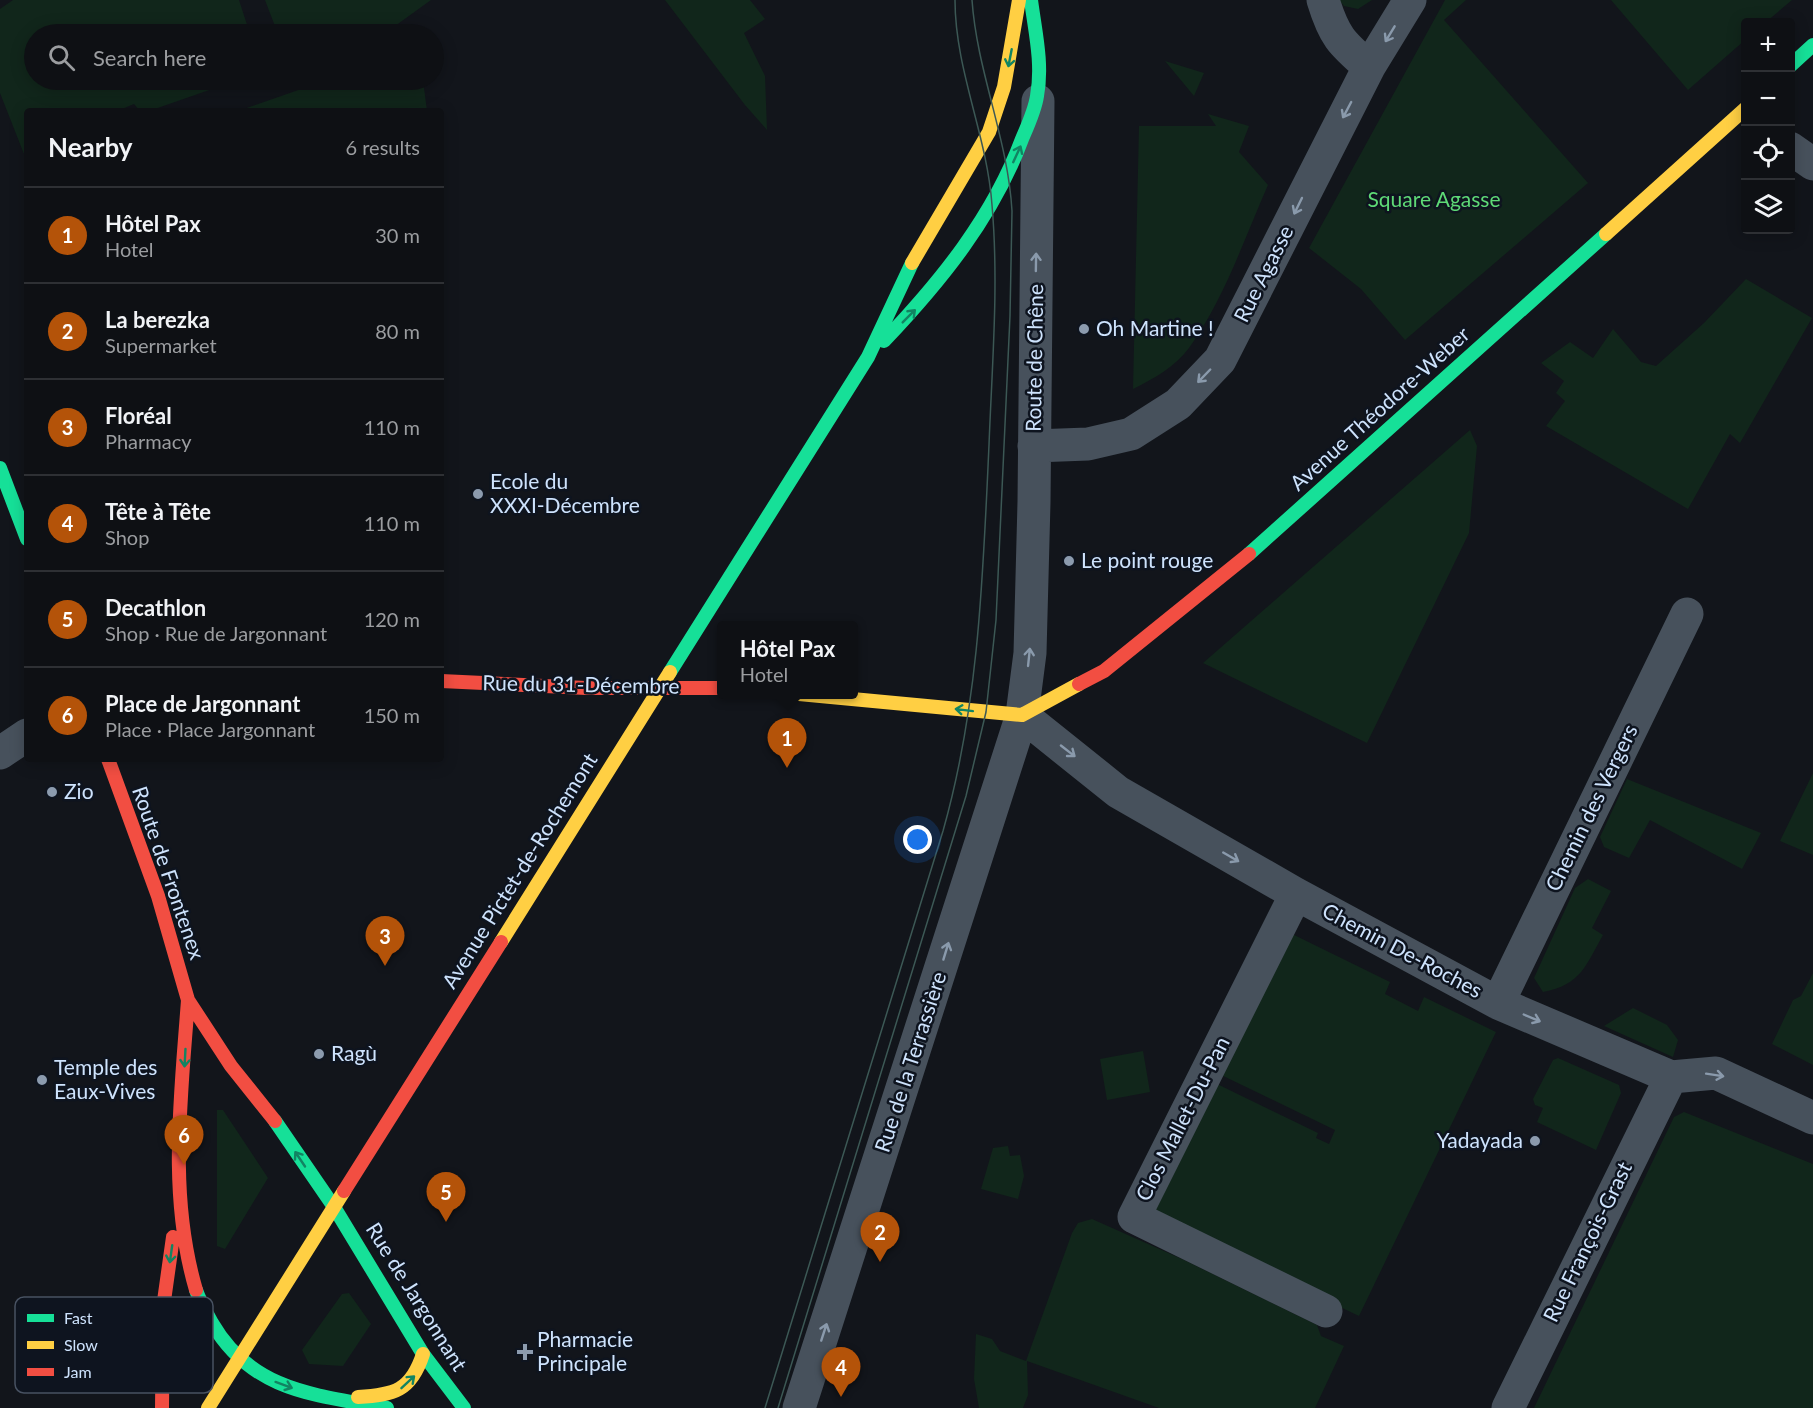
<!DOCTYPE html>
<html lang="en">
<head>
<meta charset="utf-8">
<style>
	:root { --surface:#0e1014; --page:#1c1e22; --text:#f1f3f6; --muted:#9b9da0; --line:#2e3034; --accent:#b45309 }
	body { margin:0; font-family:Lato,sans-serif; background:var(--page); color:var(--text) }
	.controls { position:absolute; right:18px; top:18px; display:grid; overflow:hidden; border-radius:6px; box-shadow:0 3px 15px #0003 }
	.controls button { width:54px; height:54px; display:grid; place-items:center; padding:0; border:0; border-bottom:2px solid var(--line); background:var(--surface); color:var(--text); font:30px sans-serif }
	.you { position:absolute; left:918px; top:840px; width:21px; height:21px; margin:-15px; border:4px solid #fff; border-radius:50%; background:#1a73e8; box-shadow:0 0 0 9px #1a73e833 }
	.badge { display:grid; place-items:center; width:39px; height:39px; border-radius:50%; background:var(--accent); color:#fff; font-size:20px; font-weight:700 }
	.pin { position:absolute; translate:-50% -50px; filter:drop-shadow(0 2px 3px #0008) }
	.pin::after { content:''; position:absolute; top:32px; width:21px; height:18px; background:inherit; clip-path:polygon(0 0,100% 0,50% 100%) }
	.popup { position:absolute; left:717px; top:621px; width:141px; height:78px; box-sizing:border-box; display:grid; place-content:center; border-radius:6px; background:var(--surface); filter:drop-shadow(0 2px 4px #0005); font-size:20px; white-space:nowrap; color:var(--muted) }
	.popup b { font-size:22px; color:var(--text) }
	.popup::after { content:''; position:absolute; left:50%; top:100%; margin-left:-12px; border:12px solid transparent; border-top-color:var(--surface) }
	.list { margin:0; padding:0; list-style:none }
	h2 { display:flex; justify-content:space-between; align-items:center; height:78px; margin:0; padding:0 24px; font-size:26px }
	h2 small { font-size:20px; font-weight:400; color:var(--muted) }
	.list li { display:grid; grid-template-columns:39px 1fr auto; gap:18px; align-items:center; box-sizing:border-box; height:96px; padding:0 24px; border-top:2px solid var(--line) }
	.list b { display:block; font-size:22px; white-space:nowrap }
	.list p { margin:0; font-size:20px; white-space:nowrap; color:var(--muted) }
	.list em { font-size:20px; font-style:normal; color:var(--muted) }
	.icon { flex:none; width:33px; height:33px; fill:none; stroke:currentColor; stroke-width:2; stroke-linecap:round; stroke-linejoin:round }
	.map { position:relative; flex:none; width:1813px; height:1408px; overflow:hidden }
	.search { position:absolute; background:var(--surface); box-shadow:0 3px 15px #0003; left:24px; top:24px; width:420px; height:66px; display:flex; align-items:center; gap:15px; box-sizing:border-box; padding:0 21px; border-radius:33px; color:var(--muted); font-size:22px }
	.panel { position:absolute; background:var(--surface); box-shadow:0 3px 15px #0003; left:24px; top:108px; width:420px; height:654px; border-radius:6px }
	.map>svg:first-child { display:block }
	.green { fill:#11261b }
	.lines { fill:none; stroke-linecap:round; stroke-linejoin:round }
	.street { stroke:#47515c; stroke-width:33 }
	.fast { stroke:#16e098; stroke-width:14 }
	.slow { stroke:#ffcf43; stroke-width:14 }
	.jam { stroke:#f24e42; stroke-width:14 }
	.tram { stroke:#3c5855; stroke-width:1.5 }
	.oneway { stroke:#8a9aac }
	.oneway2 { stroke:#128462 }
	.poi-dot { fill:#8c9bae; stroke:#0e141f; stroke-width:2 }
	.labels { text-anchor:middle; stroke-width:5; stroke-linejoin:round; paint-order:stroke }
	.park-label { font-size:21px; fill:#5ed976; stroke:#0e141f }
	.street-label { font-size:21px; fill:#cee3fd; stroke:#0e141f }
	.poi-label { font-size:21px; fill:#cee3fd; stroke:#0e141f; text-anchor:start }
	.key { fill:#0e141f; stroke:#485262; stroke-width:1.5 }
	.key-label { font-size:16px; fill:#cee3fd }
</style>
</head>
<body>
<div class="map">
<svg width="1813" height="1408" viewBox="0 0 1813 1408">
	<rect width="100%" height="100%" fill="#12151b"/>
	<!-- green -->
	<path class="green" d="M 13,0 L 239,0 L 250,34 L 34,34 L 34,80 L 238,80 L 149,111 L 140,111 L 134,104 L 117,111 L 27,111 L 27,153 L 24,154 L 0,93 L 0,9 Z
		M 265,0 L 431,0 L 395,26 L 371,34 L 278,34 Z
		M 665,0 L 750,0 L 765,19 L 744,33 L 765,76 L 767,130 L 745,105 Z
		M 1339,0 L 1372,0 L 1358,9 L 1344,6 Z
		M 1445,0 L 1466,0 L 1444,20 L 1588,183 L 1405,340 L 1361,289 L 1309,248 Z
		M 1611,0 L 1792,0 L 1766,22 L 1746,22 L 1745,40 L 1688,90 Z
		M 1165,61 L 1204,73 L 1194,96 Z
		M 327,80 L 423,80 L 427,111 L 238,111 Z
		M 1208,114 L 1249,126 L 1239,152 L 1268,185 C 1244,239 1224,300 1189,348 C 1175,367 1153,379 1133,389 L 1139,126 L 1216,126 Z
		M 1746,279 L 1812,318 L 1740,443 L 1730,434 L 1688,509 L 1546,426 L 1565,401 L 1556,393 L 1564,381 L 1541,363 L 1570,342 L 1593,358 L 1613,329 L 1641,362 L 1656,366 L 1704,323 Z
		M 1470,430 L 1477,446 L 1469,533 L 1367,743 L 1203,663 Z
		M 1813,773 L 1813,855 L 1780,841 Z
		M 1627,779 L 1761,833 L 1742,869 L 1650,820 L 1629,858 L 1604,847 L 1600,837 Z
		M 1588,879 L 1611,891 L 1592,928 L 1603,935 C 1586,965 1581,985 1543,992 L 1534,978 L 1575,888 Z
		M 1286,931 L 1390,982 L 1385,994 L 1418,1011 L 1424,997 L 1496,1032 L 1359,1316 L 1160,1221 L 1153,1203 L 1213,1082 L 1318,1133 L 1316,1138 L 1329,1144 L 1335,1130 L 1217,1073 Z
		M 1813,973 L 1813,1065 L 1772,1044 L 1793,1000 L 1801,996 Z
		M 1633,1008 L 1667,1025 L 1678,1040 L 1673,1057 L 1604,1026 Z
		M 1143,1051 L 1150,1092 L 1107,1100 L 1100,1059 Z
		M 1558,1058 L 1619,1085 L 1621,1093 L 1596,1150 L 1537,1122 L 1543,1108 L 1535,1105 L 1533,1099 L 1553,1060 Z
		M 217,1110 L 223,1110 L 268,1178 L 225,1249 L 217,1246 Z
		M 1684,1112 L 1813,1164 L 1813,1408 L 1534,1408 L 1674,1117 Z
		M 1008,1146 L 1010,1156 L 1020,1155 L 1024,1176 L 1018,1199 L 981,1189 L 993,1148 Z
		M 1092,1219 L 1184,1260 L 1317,1325 L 1321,1336 L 1344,1346 L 1315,1408 L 1159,1408 L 1027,1361 L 1028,1395 L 1023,1408 L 979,1408 L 974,1379 L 976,1334 L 992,1339 L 1000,1351 L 1026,1361 L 1072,1233 L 1078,1223 Z
		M 349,1293 L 371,1324 L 343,1366 L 309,1364 L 302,1350 L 342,1294 Z"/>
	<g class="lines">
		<!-- street -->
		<path class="street" d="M 1323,0 C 1334,36 1341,43 1369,67
			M 1790,148 L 1813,164
			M 1034,446 L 1088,444 L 1131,434 L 1178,404 L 1220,360 L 1369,67 L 1410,0
			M 1022,715 L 1118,792 L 1296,894 L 1498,1003 L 1671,1077 L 1716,1073 L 1813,1118
			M 0,753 L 27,735
			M 1296,894 L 1134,1217 L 1326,1311
			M 1498,1003 L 1687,614
			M 799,1408 L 1022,715 L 1030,653 L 1034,502 L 1038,101
			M 1508,1408 L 1671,1077"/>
		<!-- fast -->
		<path class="fast" d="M 1790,66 L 1813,45
			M 884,341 C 941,281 993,217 1022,139 C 1028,125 1035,110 1037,96 C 1043,64 1035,31 1031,0
			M 0,468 L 27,539
			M 1249,554 L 1606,234
			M 670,672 L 868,357 L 912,263
			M 275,1121 L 334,1207 L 423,1354 L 464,1408
			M 196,1290 C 200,1302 206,1312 212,1323 C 252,1392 316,1395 387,1408"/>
		<!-- slow -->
		<path class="slow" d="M 1606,234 L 1746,108
			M 912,263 L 989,132 L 1004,87 L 1019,0
			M 799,694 L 1022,715 L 1079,684
			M 501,942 L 670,672
			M 358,1397 C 394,1395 411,1391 423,1354
			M 208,1408 L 344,1191"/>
		<!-- jam -->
		<path class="jam" d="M 441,681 L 586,688 L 721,688
			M 1079,684 L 1104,671 L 1249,554
			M 108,759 L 158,896 L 188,1000 L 231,1066 L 275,1121
			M 188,1000 C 181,1097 168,1195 196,1290
			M 344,1191 L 501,942
			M 162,1408 L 163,1308 L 173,1237"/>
		<!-- tram -->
		<path class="tram" d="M 765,1408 L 943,831 C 979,704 983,575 989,445 C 992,365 999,285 992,205 C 987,135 955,70 955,0
			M 778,1408 L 966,796 L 986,712 L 996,620 L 1010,316 L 1012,211 C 1008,139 977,72 972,0"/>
	</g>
	<!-- one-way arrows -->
	<defs><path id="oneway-shaft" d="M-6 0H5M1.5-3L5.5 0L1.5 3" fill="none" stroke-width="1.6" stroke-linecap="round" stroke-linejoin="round" transform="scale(1.5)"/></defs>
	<g class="oneway">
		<use href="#oneway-shaft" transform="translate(1390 34) rotate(121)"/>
		<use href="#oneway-shaft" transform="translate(1347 110) rotate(118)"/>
		<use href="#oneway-shaft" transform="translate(1298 206) rotate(116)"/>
		<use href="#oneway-shaft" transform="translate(1036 262) rotate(-89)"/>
		<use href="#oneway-shaft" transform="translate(1204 376) rotate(134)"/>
		<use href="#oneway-shaft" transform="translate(1029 657) rotate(-84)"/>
		<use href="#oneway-shaft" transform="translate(1068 751) rotate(38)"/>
		<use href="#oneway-shaft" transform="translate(1231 857) rotate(30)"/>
		<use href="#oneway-shaft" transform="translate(946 951) rotate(-73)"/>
		<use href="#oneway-shaft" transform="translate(1532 1018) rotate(23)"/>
		<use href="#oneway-shaft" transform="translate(1715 1075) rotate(9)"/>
		<use href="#oneway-shaft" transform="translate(824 1332) rotate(-72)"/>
	</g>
	<g class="oneway2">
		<use href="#oneway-shaft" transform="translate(1010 58) rotate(101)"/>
		<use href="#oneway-shaft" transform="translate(1017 154) rotate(-65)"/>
		<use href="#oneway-shaft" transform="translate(909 316) rotate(-45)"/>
		<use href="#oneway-shaft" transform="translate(964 710) rotate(-173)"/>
		<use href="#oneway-shaft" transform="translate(185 1058) rotate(93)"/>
		<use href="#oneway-shaft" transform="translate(300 1159) rotate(-124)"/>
		<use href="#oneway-shaft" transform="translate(171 1254) rotate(98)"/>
		<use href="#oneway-shaft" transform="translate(408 1382) rotate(-43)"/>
		<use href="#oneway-shaft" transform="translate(284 1385) rotate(20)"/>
	</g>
	<!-- markers -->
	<g class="poi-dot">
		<circle cx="1084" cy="329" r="6"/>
		<circle cx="478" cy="494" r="6"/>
		<circle cx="1069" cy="561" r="6"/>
		<circle cx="52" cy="792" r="6"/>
		<circle cx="319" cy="1054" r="6"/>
		<circle cx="42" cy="1080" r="6"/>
		<circle cx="1535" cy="1141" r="6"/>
		<path d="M522 1343h6v6h6v6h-6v6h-6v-6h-6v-6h6z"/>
	</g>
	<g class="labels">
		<!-- park labels -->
		<g class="park-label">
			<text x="1434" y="207">Square Agasse</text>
		</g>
		<!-- street labels -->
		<g class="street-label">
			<text transform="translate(1264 274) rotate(-63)" y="7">Rue Agasse</text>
			<text transform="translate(1035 358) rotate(-89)" y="7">Route de Chêne</text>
			<text transform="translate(1380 409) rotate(-42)" y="7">Avenue Théodore-Weber</text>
			<text transform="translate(581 685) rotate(1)" y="7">Rue du 31-Décembre</text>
			<text transform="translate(1592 808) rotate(-64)" y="7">Chemin des Vergers</text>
			<text transform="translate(520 871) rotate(-58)" y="7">Avenue Pictet-de-Rochemont</text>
			<text transform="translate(168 873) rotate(71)" y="7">Route de Frontenex</text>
			<text transform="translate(1402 951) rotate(28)" y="7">Chemin De-Roches</text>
			<text transform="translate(911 1062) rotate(-72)" y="7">Rue de la Terrassière</text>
			<text transform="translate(1183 1119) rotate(-63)" y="7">Clos Mallet-Du-Pan</text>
			<text transform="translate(1588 1242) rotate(-64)" y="7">Rue François-Grast</text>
			<text transform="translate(416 1297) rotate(58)" y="7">Rue de Jargonnant</text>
		</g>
		<!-- poi labels -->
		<g class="poi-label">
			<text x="1096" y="336">Oh Martine !</text>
			<text x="490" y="489">Ecole du<tspan x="490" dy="24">XXXI-Décembre</tspan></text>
			<text x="1081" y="568">Le point rouge</text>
			<text x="64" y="799">Zio</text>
			<text x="331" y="1061">Ragù</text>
			<text x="54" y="1075">Temple des<tspan x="54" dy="24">Eaux-Vives</tspan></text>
			<text x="1523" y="1148" text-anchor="end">Yadayada</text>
			<text x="537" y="1347">Pharmacie<tspan x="537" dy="24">Principale</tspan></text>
		</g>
	</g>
	<!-- legend -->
	<rect x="15" y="1297" width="198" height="96" rx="9" class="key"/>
	<rect x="27" y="1314" width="27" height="8" fill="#16e098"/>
	<rect x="27" y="1341" width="27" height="8" fill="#ffcf43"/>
	<rect x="27" y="1368" width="27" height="8" fill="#f24e42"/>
	<g class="key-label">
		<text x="64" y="1324">Fast</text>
		<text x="64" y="1351">Slow</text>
		<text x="64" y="1378">Jam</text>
	</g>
</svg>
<div class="controls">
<button>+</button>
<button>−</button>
<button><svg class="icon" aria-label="locate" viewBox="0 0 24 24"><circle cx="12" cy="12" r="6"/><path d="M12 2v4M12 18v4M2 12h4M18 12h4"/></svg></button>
<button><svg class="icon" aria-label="layers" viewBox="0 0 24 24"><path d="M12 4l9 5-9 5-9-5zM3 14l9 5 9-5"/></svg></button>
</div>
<div class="you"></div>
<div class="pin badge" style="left:787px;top:768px">1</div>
<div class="popup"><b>Hôtel Pax</b>Hotel</div>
<div class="pin badge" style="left:880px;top:1262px">2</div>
<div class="pin badge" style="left:385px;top:966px">3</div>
<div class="pin badge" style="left:841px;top:1397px">4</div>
<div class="pin badge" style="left:446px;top:1222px">5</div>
<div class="pin badge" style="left:184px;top:1165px">6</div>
<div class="search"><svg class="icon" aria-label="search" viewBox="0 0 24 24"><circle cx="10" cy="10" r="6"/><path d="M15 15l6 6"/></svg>Search here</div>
<section class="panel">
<h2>Nearby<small>6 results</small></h2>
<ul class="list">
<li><span class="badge">1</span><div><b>Hôtel Pax</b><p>Hotel</p></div><em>30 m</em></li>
<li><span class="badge">2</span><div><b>La berezka</b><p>Supermarket</p></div><em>80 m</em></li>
<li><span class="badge">3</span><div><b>Floréal</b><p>Pharmacy</p></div><em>110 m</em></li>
<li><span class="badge">4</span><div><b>Tête à Tête</b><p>Shop</p></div><em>110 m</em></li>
<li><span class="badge">5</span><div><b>Decathlon</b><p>Shop · Rue de Jargonnant</p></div><em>120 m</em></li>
<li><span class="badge">6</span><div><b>Place de Jargonnant</b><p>Place · Place Jargonnant</p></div><em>150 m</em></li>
</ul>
</section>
</div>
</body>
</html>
